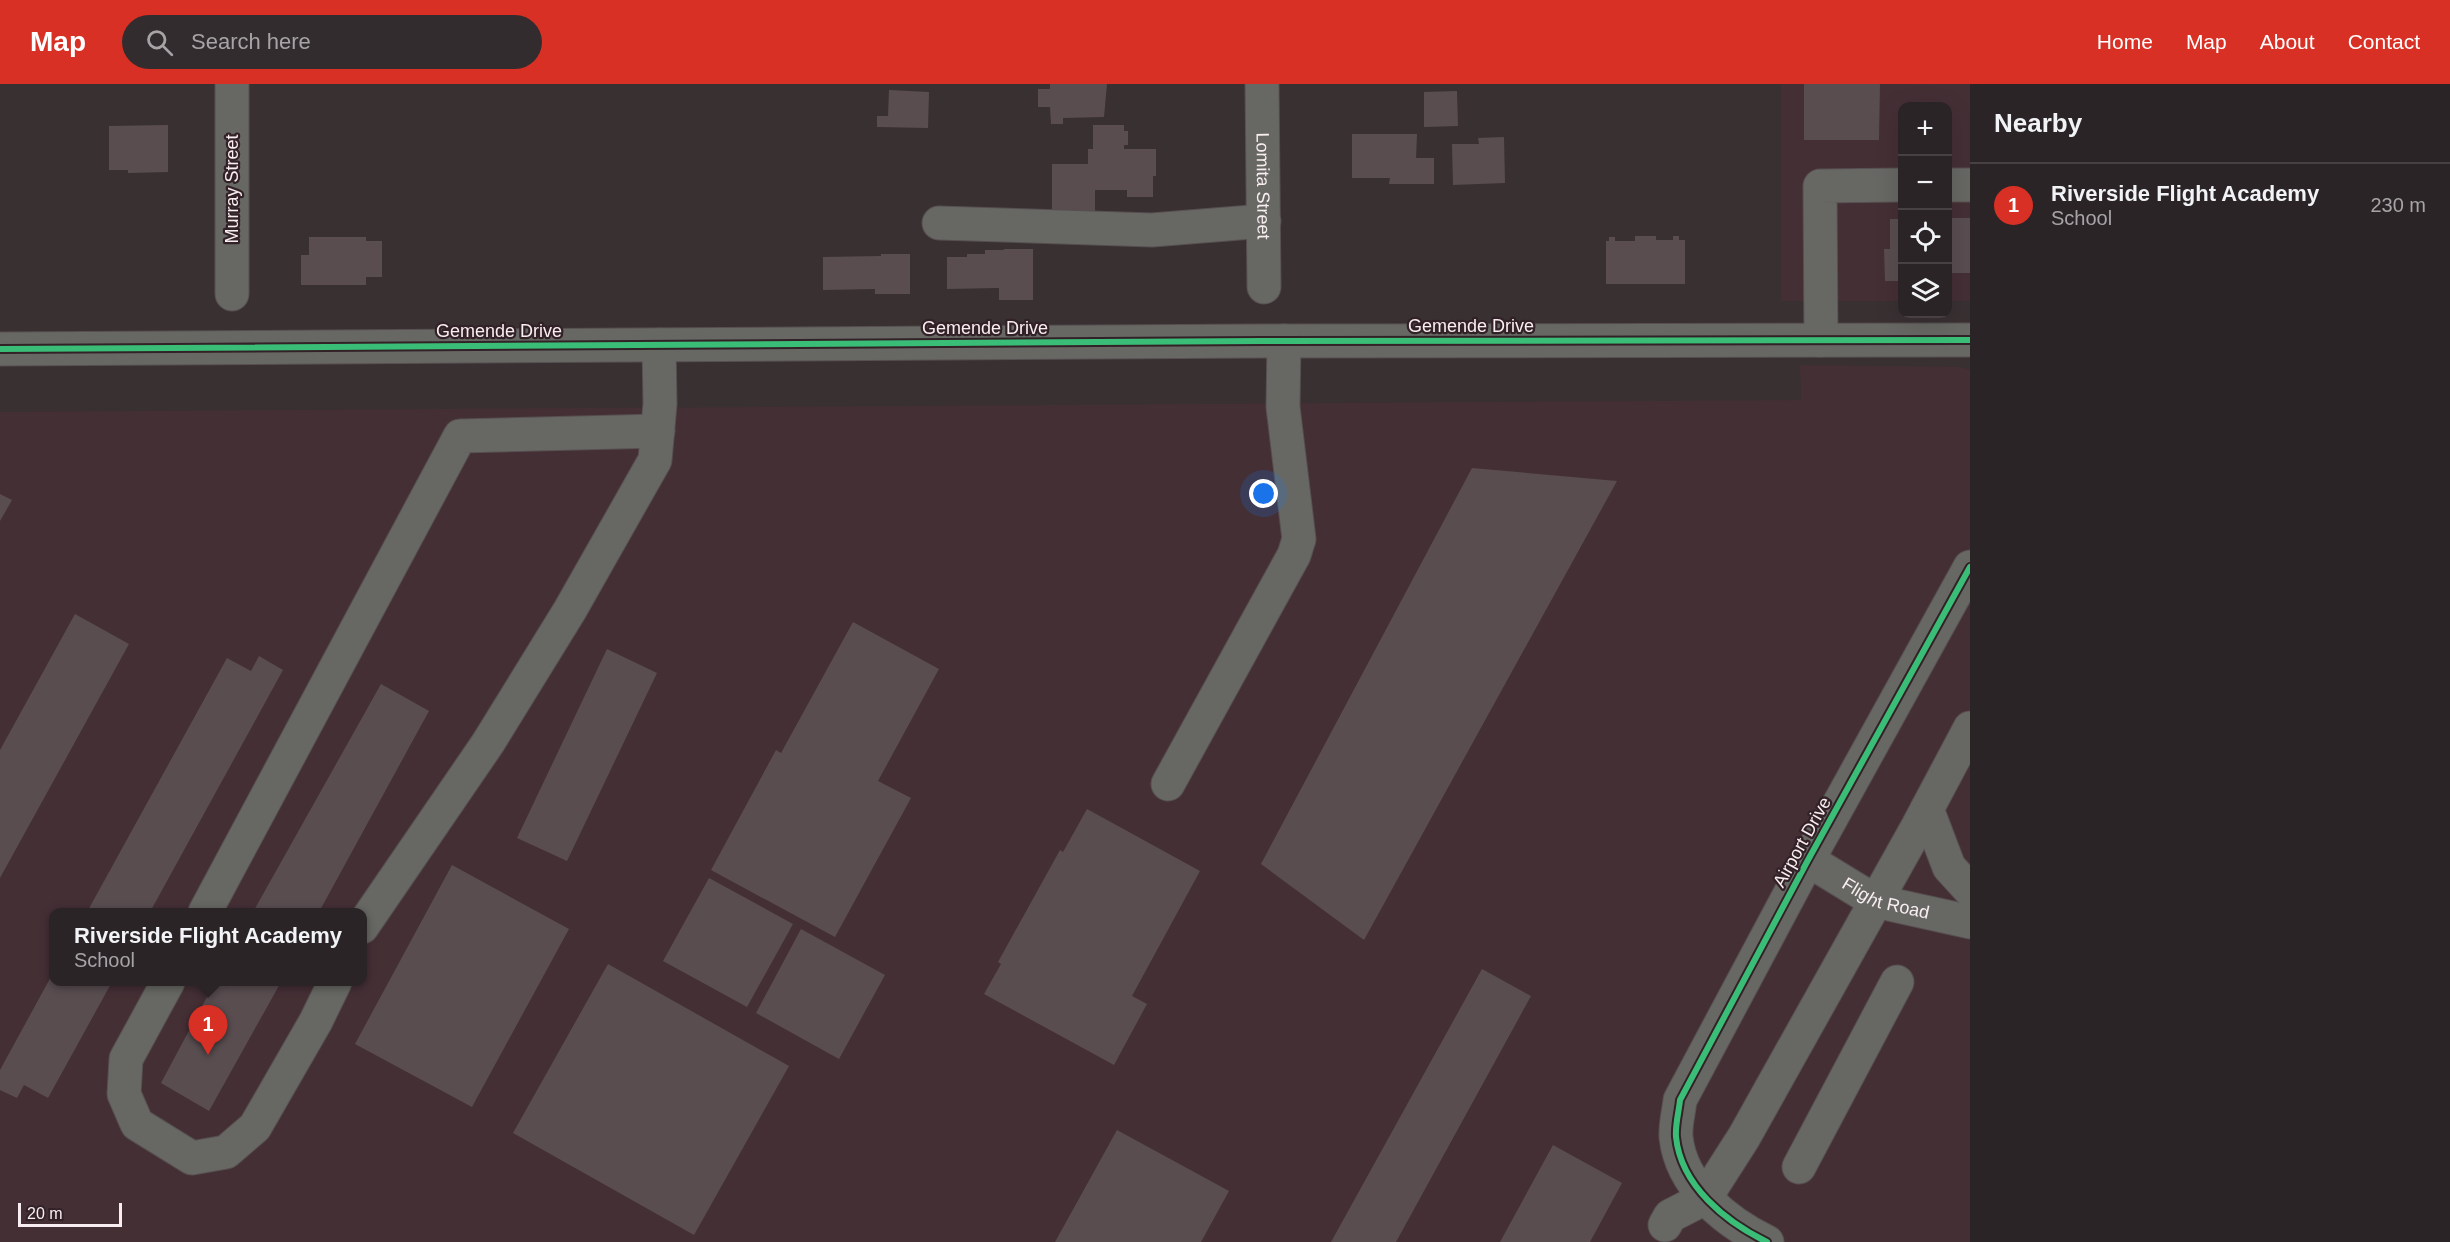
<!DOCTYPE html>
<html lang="en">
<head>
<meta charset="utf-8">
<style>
	:root { --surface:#2b2426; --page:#332c2e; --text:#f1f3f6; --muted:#a6a4a7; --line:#474143; --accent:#d93025 }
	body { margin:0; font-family:Helvetica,sans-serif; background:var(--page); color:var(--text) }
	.controls { position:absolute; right:18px; top:18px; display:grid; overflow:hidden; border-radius:12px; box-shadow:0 6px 24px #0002 }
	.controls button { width:54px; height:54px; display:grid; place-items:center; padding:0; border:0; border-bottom:2px solid var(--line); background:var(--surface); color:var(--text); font:30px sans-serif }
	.scale { position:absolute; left:18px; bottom:15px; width:104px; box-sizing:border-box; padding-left:6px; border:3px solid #f8edf0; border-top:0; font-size:16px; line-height:21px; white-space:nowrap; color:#f8edf0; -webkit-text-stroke:4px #322227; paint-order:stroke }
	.you { position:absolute; left:1264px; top:410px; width:21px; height:21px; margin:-15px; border:4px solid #fff; border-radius:50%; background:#1a73e8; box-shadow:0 0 0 9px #1a73e833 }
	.badge { display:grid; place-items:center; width:39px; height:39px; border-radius:50%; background:var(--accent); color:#fff; font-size:20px; font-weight:700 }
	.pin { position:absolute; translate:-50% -50px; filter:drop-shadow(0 2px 3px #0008) }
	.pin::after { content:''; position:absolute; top:32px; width:21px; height:18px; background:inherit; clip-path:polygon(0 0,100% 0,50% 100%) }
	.popup { position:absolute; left:49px; top:824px; width:318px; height:78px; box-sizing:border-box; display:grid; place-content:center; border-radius:12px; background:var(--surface); filter:drop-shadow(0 2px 4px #0005); font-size:20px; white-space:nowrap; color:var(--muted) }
	.popup b { font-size:22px; color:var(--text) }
	.popup::after { content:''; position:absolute; left:50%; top:100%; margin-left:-12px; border:12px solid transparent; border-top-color:var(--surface) }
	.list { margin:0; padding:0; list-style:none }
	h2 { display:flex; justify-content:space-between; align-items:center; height:78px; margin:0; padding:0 24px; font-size:26px }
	h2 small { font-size:20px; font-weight:400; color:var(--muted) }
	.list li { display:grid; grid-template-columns:39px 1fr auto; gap:18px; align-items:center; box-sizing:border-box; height:84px; padding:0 24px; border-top:2px solid var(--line) }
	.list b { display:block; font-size:22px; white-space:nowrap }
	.list p { margin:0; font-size:20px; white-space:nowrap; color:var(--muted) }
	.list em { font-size:20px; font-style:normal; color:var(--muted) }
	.icon { flex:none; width:33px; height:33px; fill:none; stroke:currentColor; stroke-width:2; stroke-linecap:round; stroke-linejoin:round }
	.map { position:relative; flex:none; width:1970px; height:1158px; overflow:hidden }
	header { display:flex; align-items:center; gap:36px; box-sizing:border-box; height:84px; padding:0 30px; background:var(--accent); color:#fff }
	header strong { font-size:28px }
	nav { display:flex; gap:33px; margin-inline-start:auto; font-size:21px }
	.search { width:420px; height:54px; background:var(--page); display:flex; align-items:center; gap:15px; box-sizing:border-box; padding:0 21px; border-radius:33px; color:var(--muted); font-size:22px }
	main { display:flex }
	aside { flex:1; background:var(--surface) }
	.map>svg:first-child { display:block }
	.built { fill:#442f35; fill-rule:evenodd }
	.building { fill:#594d50 }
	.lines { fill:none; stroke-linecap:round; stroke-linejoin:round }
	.minor-casing { stroke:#574f51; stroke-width:35 }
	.minor { stroke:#676864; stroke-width:33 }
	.cycleway-casing { stroke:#322227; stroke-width:10 }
	.cycleway { stroke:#3abd76; stroke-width:6 }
	.labels { text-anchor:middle; stroke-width:4.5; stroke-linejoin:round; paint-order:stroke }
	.street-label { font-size:18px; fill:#f8edf0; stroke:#322227 }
</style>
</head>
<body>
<header>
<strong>Map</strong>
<div class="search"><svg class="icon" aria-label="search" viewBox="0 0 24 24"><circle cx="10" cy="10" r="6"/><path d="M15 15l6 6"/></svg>Search here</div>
<nav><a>Home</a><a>Map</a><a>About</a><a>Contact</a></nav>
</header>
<main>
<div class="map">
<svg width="1970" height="1158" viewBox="0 0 1970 1158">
	<rect width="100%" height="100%" fill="#393032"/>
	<!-- built -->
	<path class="built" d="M 1781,0 L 1970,0 L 1970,217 L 1948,217 L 1948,22 L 1902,22 L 1902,217 L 1781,217 Z
		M 1800,281 L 1959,283 L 1970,286 L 1970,1158 L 0,1158 L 0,328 L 1801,316 ZM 53,828 L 362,828 L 362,898 L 53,898 Z"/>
	<!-- building -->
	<path class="building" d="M 1050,0 L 1107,0 L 1104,33 L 1063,34 L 1063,40 L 1051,40 L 1050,23 L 1038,23 L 1038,5 L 1050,5 Z
		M 1804,0 L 1880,0 L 1879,56 L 1804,56 Z
		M 889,6 L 929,8 L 928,44 L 877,43 L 877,32 L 888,32 Z
		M 1457,7 L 1458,42 L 1424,43 L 1424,8 Z
		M 168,41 L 168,88 L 128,89 L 128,86 L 109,86 L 109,42 Z
		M 1093,41 L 1124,41 L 1124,47 L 1128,47 L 1128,61 L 1124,61 L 1124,65 L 1156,65 L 1156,92 L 1153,92 L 1153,113 L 1127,113 L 1127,106 L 1095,106 L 1095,127 L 1052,127 L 1052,80 L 1088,80 L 1088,65 L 1093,65 Z
		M 1352,50 L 1417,50 L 1416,74 L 1434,74 L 1434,100 L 1389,100 L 1390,94 L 1352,94 Z
		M 1504,53 L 1505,99 L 1453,101 L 1452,60 L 1479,60 L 1478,54 Z
		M 1948,134 L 1970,134 L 1970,189 L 1948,189 Z
		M 1890,135 L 1902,135 L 1902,189 L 1900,189 L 1900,197 L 1885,197 L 1884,165 L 1890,165 Z
		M 1635,152 L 1656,152 L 1656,156 L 1673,156 L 1673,152 L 1679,152 L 1679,156 L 1685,156 L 1685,200 L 1606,200 L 1606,157 L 1609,157 L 1609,153 L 1615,153 L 1615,157 L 1635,157 Z
		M 309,153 L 366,153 L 366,157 L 382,157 L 382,193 L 366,193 L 366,201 L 301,201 L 301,171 L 309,171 Z
		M 1004,165 L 1033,165 L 1033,216 L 999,216 L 999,204 L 947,205 L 947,173 L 967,173 L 967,170 L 985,170 L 985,166 L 1004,166 Z
		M 881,170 L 910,170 L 910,210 L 875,210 L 875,205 L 823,206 L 823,173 L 881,172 Z
		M 1472,384 L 1617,397 L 1364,856 L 1261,780 Z
		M 0,410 L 12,416 L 0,437 Z
		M 75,530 L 129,560 L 0,794 L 0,666 Z
		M 853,538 L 939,585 L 878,697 L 911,714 L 835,853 L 711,786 L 776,666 L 781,669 Z
		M 607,565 L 657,589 L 567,777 L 517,754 Z
		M 259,572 L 283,586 L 150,828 L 87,828 L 227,574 L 251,587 Z
		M 381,600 L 429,627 L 319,828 L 253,828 Z
		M 1087,725 L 1200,787 L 1132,912 L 1147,920 L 1114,981 L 984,910 L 1001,880 L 998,878 L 1060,766 L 1063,768 Z
		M 452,781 L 569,845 L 472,1023 L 355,960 Z
		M 709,794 L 793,840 L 747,923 L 663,877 Z
		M 801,845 L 885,891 L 839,975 L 756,929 Z
		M 608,880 L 789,982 L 694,1151 L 513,1049 Z
		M 1482,885 L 1531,912 L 1396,1158 L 1331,1158 Z
		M 53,889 L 53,898 L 112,898 L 48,1014 L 24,1001 L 17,1014 L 0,1006 L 0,986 Z
		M 215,898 L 281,898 L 209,1027 L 161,999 Z
		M 1117,1046 L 1229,1107 L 1201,1158 L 1055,1158 Z
		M 1553,1061 L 1622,1099 L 1590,1158 L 1500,1158 Z"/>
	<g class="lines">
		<defs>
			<g id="minor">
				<path d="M 232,0 L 232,210"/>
				<path id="s1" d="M 1262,0 L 1264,203"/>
				<path d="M 1948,101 L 1970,101"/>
				<path d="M 939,139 L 1152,146 L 1264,137"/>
				<path d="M 1821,256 L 1820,102 L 1902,101"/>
				<path d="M 0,265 L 1262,257 L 1970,256"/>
				<path d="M 1168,700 L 1294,471 L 1299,455 L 1283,323 L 1284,257"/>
				<path d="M 1927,725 L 1949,783 L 1970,806"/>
				<path id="s2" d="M 1808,776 L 1875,817 L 1970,838"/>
				<path d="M 205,828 L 460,352 L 658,347"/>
				<path d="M 362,843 L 488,659 L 570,526 L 655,376 L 660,320 L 659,261"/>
				<path d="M 168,898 L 126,975 L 124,1010 L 137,1040 L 192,1074 L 226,1068 L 255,1043 L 316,937 L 335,898"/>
				<path d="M 1799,1083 L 1897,898"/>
				<path d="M 1665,1141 L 1670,1132 L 1705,1114 L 1744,1053 L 1918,742 L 1970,644"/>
				<path d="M 1767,1158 C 1726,1138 1681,1102 1676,1053 C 1675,1041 1679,1027 1680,1016 L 1808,776 L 1970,483"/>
			</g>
		</defs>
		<!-- minor casing -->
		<use href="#minor" class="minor-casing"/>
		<!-- minor -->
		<use href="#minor" class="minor"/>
		<defs>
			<path id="cycleway" d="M 0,265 L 1262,257 L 1970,256
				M 1767,1158 C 1726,1138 1681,1102 1676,1053 C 1675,1041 1679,1027 1680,1016 L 1808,776 L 1970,483"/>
		</defs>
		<!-- cycleway casing -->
		<use href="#cycleway" class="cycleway-casing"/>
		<!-- cycleway -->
		<use href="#cycleway" class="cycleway"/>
	</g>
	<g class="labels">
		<!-- street labels -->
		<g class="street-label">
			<text dy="6" stroke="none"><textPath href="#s1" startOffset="102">Lomita Street</textPath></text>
			<text transform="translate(232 105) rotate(-90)" y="6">Murray Street</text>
			<text x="1471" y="248">Gemende Drive</text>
			<text x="985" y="250">Gemende Drive</text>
			<text x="499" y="253">Gemende Drive</text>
			<text transform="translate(1802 758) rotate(-61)" y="6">Airport Drive</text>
			<text dy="6" stroke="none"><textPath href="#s2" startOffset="88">Flight Road</textPath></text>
		</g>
	</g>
</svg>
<div class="controls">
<button>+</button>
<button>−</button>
<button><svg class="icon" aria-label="locate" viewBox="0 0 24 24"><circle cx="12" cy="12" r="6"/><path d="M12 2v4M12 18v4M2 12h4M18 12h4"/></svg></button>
<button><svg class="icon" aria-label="layers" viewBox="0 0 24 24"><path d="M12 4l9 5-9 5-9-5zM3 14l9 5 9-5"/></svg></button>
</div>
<div class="scale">20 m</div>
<div class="you"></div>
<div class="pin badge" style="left:208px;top:971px">1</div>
<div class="popup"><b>Riverside Flight Academy</b>School</div>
</div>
<aside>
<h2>Nearby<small></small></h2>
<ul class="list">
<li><span class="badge">1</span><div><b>Riverside Flight Academy</b><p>School</p></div><em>230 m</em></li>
</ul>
</aside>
</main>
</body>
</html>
